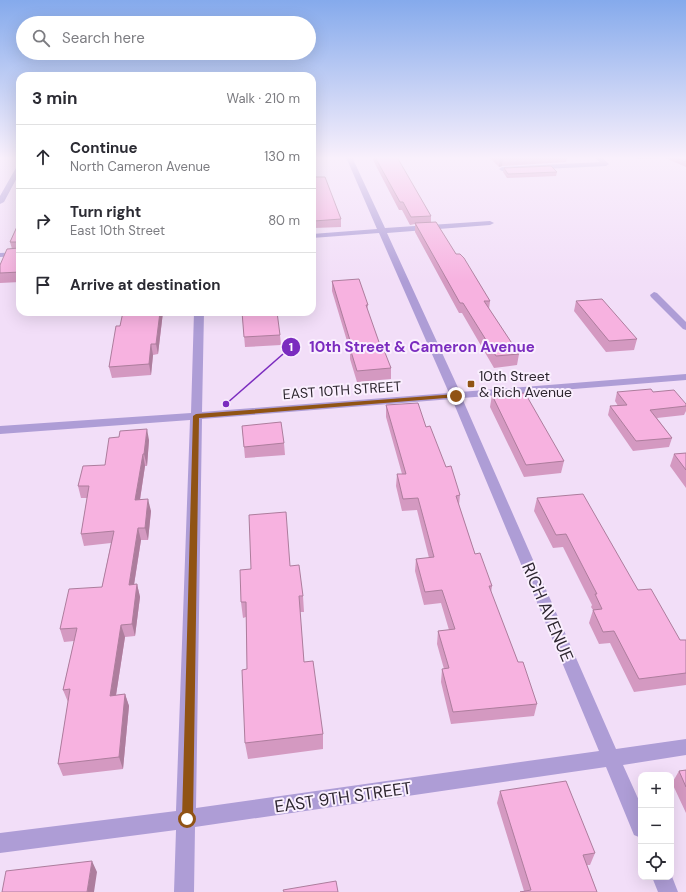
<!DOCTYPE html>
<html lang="en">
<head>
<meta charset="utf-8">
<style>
	:root { --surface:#fff; --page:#f7f7f7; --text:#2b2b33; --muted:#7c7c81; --line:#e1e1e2 }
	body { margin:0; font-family:"DM Sans",sans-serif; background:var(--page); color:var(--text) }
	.controls { position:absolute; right:12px; bottom:12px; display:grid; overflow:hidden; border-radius:8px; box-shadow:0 4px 16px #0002 }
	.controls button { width:36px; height:36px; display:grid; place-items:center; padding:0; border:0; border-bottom:1px solid var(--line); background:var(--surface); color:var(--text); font:20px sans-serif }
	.stop { position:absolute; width:12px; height:12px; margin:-9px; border:3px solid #905314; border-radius:50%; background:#fff }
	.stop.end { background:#905314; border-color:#fff; box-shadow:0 1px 4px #0008 }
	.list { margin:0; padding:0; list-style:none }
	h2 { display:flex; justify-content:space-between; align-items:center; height:52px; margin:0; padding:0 16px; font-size:17px }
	h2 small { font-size:13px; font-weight:400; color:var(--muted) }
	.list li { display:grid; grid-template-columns:26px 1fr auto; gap:12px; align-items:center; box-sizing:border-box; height:64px; padding:0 16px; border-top:1px solid var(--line) }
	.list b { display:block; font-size:15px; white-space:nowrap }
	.list p { margin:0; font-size:13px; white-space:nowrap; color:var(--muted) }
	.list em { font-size:13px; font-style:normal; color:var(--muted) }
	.icon { flex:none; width:22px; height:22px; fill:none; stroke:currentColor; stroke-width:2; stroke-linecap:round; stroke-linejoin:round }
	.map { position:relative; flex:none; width:686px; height:892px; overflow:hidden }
	.search { position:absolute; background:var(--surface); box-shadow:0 4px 16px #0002; left:16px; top:16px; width:300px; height:44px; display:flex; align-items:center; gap:10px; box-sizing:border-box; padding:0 14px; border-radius:22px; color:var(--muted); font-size:15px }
	.panel { position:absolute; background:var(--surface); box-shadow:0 4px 16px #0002; left:16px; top:72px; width:300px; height:244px; border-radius:12px }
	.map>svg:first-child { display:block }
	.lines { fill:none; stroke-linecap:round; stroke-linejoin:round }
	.minor { fill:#ae9dd6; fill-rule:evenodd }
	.wall { fill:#d499c1 }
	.shaded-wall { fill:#ad7d9d }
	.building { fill:#f7b2e0; stroke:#ad7d9d }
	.route { fill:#905314 }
	.poi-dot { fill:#905314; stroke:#faeffe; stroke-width:1.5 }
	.labels { text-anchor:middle; stroke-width:4; stroke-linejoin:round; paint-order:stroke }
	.poi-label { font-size:14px; fill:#2d262f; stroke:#faeffe; text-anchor:start }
	.street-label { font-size:14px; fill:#2d262f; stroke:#faeffe }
	.near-street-label { font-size:17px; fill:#2d262f; stroke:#faeffe }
	.leader { fill:none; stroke:#7b2cbf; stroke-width:1.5 }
	.callout-dot { fill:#7b2cbf; stroke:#faeffe; stroke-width:1.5 }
	.mark-label { font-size:12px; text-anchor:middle; font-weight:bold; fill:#fff }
	.callout-label { font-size:15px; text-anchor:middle; font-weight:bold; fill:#7b2cbf; stroke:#faeffe; stroke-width:4; stroke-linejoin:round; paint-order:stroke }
</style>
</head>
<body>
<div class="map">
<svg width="686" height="892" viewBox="0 0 686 892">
	<rect width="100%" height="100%" fill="#f2def8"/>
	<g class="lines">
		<!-- minor -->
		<path class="minor" d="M 346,157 L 352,157 L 385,228 L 490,221 L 494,223 L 490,225 L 387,233 L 460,392 L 686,374 L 686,380 L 462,398 L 616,749 L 686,739 L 686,755 L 623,765 L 641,805 L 641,838 L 634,835 L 606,767 L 195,827 L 194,892 L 174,892 L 176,830 L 0,853 L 0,833 L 176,811 L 190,420 L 0,434 L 0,426 L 191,413 L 194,312 L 204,312 L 202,412 L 449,393 L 379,233 L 312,238 L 312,234 L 377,229 ZM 452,399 L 599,751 L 196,808 L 202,419 Z
			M 594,157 L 601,157 L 609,164 L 606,166 L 502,171 L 499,169 L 502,167 L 600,162 Z
			M 20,164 L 20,172 L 4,202 L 0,204 L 0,196 L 17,166 Z
			M 20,252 L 20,256 L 0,257 L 0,253 Z
			M 654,292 L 657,293 L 686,322 L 686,330 L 683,329 L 651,297 L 650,295 Z
			M 671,874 L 678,892 L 658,892 L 652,877 L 671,877 Z"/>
	</g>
	<!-- wall -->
	<path class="wall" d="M 373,157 L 397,157 L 431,216 L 431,222 L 456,254 L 490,301 L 489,309 L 519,354 L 517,365 L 494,368 L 462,313 L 459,313 L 415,232 L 415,224 L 410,225 L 402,210 L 399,210 L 373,160 Z
		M 489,157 L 567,157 L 566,162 L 502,166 L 499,167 Z
		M 634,157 L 686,157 L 686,167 L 665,158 L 637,159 Z
		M 504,168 L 557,172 L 556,176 L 507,178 L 503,172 Z
		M 312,177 L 341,219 L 341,227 L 314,228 L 312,222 Z
		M 20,220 L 20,282 L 0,283 L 0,265 L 12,249 L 10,242 Z
		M 332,281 L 368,305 L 367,310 L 380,345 L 391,368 L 391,379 L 357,382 L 350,359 L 350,351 L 332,291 Z
		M 576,301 L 637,339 L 634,350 L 606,352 L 574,311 Z
		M 163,312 L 158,354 L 153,355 L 151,375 L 112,378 L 109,367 L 120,326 Z
		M 242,312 L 280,335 L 281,345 L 245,347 Z
		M 617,392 L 653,392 L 686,404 L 686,411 L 684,415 L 657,418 L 672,438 L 669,447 L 633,451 L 608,415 L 610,406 L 618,406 L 615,401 Z
		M 492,395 L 564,461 L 561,473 L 524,477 L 490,407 Z
		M 386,405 L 426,427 L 460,495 L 459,505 L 475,554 L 492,586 L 491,593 L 518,662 L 537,704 L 534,716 L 451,724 L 441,682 L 442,669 L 444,669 L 437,644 L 438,631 L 449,630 L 441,603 L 424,605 L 415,571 L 416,559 L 429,558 L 417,510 L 402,511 L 396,486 L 397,474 L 402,474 L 386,417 Z
		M 242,426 L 284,443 L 285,455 L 245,458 Z
		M 149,440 L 147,466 L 145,466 L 140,500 L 151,511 L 148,540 L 141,540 L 134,585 L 137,584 L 140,597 L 135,636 L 125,637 L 116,695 L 125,694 L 129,706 L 123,769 L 63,776 L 58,764 L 68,702 L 63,690 L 74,641 L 64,642 L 60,629 L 102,587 L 111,543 L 84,546 L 81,534 L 87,498 L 81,498 L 78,486 L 105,465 Z
		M 686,453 L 686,488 L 670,466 L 674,454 Z
		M 537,498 L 638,590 L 680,640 L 686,640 L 686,685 L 634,692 L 610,643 L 599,644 L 589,623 L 593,610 L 591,607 L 592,605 L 563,547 L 553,548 L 534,511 Z
		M 303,596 L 304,612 L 300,612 L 304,662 L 323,734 L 323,749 L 248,759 L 245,743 L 247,669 L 246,617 L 243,618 L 241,602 Z
		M 686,770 L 686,813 L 672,783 L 679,771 Z
		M 500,791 L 595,853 L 590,865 L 587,865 L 597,892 L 524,891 L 497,803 Z"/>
	<!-- shaded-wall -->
	<path class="shaded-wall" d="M 500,157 L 503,157 L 502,166 L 499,167 Z
		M 160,312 L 163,312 L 158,354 L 156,344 Z
		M 151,344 L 153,355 L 151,375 L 149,364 Z
		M 147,429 L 149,440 L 147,466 L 144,454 Z
		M 143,454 L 145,466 L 138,512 L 135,500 Z
		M 148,499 L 151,511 L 148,540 L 145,528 Z
		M 138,528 L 141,540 L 132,597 L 129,585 Z
		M 137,584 L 140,597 L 135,636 L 132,624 Z
		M 121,625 L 125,637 L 114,708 L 110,696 Z
		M 125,694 L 129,706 L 123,769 L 119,757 Z
		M 92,861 L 97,872 L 94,892 L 87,892 Z"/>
	<!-- building -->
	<path class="building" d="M 375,157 L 397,157 L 431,216 L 411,217 L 403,202 L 400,202 Z
		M 674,157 L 686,157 L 686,162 Z
		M 551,166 L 557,172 L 508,174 L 504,168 Z
		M 312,177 L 325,177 L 341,219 L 314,221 L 312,215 Z
		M 20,220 L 20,272 L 0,273 L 0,265 L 7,249 L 19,248 L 19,242 L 10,242 Z
		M 436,222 L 456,254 L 460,254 L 464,258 L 490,301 L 484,301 L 519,354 L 496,356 L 463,303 L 460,303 L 415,223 Z
		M 359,279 L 368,305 L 366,305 L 380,345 L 382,345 L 391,368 L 357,371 L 350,348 L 352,347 L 332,281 Z
		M 602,299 L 637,339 L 609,341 L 576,301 Z
		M 123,312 L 160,312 L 156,344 L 151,344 L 149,364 L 109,367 L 116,326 L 120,326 Z
		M 242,312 L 277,312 L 280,335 L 244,337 Z
		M 651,389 L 653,392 L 674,390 L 686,404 L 686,406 L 650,410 L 672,438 L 636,441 L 610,406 L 627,405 L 617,392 Z
		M 525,393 L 564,461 L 526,465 L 492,395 Z
		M 418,403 L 426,427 L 430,426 L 446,467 L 451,466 L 460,495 L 456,496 L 475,554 L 480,553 L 492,586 L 489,586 L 518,662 L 523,662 L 537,704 L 453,712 L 442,669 L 449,668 L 438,631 L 455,629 L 442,590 L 425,592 L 416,559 L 434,557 L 418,498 L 403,499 L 397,474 L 406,474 L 386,405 Z
		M 281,422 L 284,443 L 244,447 L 242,426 Z
		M 147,429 L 144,454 L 143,454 L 135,500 L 148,499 L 145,528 L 138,528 L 129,585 L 137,584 L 132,624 L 121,625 L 110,696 L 125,694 L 119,757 L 58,764 L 70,689 L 63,690 L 77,628 L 60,629 L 69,589 L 102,587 L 114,531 L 81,534 L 89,486 L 78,486 L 83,466 L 105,465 L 109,438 L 119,437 L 120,431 Z
		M 686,453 L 686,470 L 674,454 Z
		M 583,494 L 638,590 L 651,589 L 680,640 L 686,640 L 686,673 L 639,679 L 614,631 L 603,632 L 593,610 L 602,609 L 595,594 L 597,594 L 566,534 L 556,535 L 537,498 Z
		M 286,512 L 290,566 L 299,565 L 303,596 L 299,596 L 304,662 L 313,661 L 323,734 L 245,743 L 242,670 L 247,669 L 246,602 L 241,602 L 240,570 L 251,569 L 249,515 Z
		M 686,770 L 686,787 L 679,771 Z
		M 566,781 L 595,853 L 583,855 L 597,892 L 520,892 L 531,890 L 500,791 Z
		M 92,861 L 87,892 L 2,892 L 6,871 Z
		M 336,881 L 338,892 L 284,892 L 283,890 Z"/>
	<!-- sky -->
	<linearGradient id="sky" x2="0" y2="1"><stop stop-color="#85aaec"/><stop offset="0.56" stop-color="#f9f0fc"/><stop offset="1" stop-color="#f9f0fc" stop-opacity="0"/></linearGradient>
	<rect width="686" height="282" fill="url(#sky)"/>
	<!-- route -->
	<path class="route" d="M 456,394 L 459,396 L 458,397 L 199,418 L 193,819 L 191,823 L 187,825 L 184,823 L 182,819 L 193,416 L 196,414 Z"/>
	<!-- markers -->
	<rect class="poi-dot" x="467" y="380" width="8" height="8" rx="2"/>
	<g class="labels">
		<!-- poi labels -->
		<g class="poi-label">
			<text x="479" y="381">10th Street<tspan x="479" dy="16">&amp; Rich Avenue</tspan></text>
		</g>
		<!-- street labels -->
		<g class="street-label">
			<text transform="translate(342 390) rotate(-4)" y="5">EAST 10TH STREET</text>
		</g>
		<!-- near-street labels -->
		<g class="near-street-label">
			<text transform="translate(548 612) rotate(67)" y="6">RICH AVENUE</text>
			<text transform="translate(343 797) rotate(-8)" y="6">EAST 9TH STREET</text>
		</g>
	</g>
	<!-- callouts -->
	<path class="leader" d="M226 404L291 347"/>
	<g class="callout-dot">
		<circle cx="226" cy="404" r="4"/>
		<circle cx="291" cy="347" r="10"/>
	</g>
	<g class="mark-label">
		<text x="291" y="351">1</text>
	</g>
	<g class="callout-label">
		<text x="422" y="352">10th Street &amp; Cameron Avenue</text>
	</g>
</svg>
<div class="controls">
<button>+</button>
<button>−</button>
<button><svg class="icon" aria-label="locate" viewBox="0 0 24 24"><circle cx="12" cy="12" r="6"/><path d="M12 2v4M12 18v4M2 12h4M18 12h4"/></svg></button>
</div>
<div class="stop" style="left:187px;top:819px"></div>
<div class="stop end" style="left:456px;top:396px"></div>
<div class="search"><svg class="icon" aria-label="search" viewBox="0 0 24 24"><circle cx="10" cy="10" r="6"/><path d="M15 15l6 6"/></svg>Search here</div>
<section class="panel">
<h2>3 min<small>Walk · 210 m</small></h2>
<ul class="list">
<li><svg class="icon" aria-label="ahead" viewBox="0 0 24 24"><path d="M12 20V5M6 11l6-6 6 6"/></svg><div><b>Continue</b><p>North Cameron Avenue</p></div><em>130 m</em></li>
<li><svg class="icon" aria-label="right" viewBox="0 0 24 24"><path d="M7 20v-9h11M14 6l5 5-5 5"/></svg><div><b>Turn right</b><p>East 10th Street</p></div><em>80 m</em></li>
<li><svg class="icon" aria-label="arrive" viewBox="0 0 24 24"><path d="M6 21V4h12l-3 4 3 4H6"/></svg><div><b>Arrive at destination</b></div></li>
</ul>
</section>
</div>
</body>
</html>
